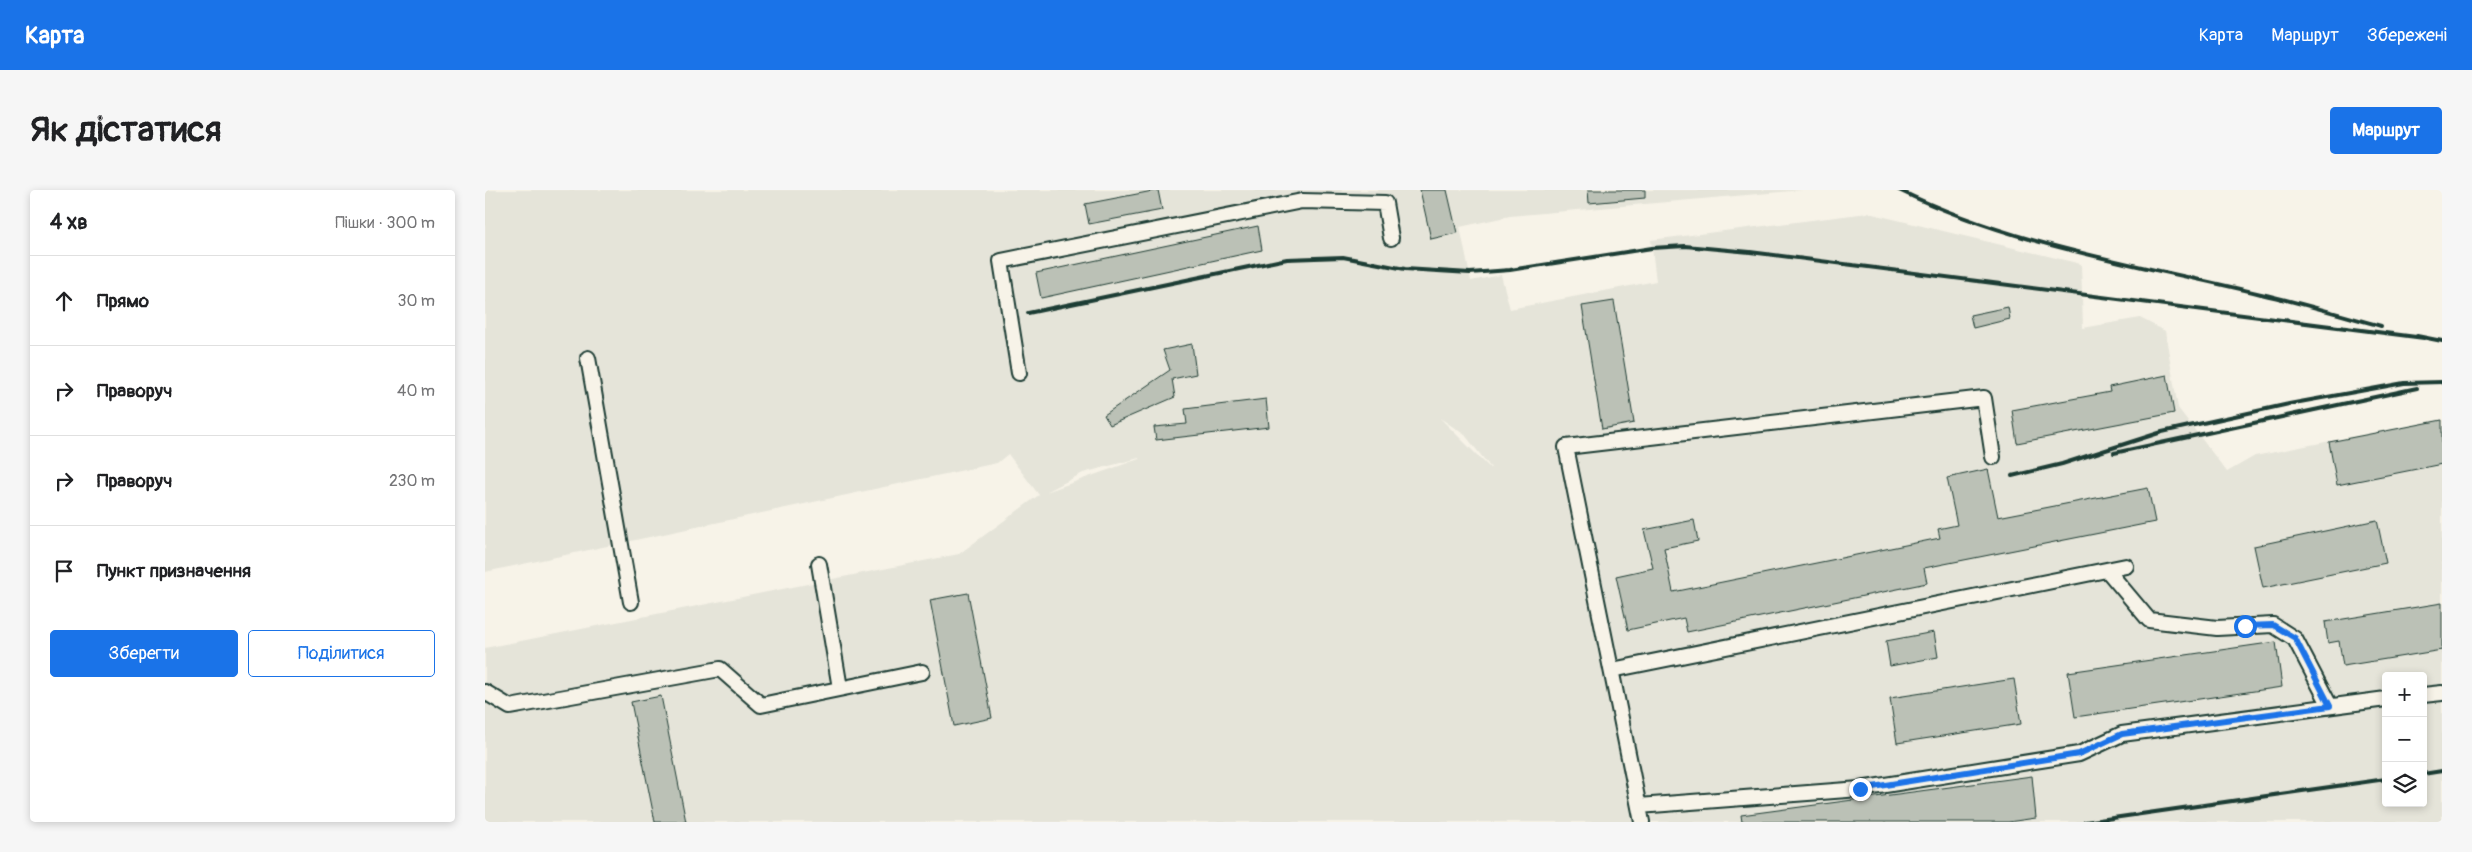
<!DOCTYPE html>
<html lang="uk">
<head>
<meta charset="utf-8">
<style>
	:root { --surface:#fff; --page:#f6f6f6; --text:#202124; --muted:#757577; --line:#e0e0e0; --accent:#1a73e8 }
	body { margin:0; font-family:Pangolin,sans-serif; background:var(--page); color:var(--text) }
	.controls { position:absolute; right:15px; bottom:15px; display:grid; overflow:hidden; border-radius:5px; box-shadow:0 2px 8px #0003 }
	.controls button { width:45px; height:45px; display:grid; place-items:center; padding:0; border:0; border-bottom:1px solid var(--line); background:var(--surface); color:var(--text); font:25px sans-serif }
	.stop { position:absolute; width:15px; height:15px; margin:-11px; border:4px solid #1a73e8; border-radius:50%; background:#fff }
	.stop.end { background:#1a73e8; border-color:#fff; box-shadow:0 1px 5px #0008 }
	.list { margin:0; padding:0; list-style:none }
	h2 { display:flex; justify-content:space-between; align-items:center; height:65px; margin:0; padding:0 20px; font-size:21px }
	h2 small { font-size:16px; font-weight:400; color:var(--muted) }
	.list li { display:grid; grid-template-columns:32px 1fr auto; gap:15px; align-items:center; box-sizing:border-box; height:90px; padding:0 20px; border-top:1px solid var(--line) }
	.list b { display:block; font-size:19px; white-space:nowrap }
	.list em { font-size:16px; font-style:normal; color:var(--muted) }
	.actions { display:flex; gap:10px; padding:15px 20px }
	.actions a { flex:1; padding:11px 0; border:1px solid var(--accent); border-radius:5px; text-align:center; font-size:18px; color:var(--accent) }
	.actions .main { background:var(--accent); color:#fff }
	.icon { flex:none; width:28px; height:28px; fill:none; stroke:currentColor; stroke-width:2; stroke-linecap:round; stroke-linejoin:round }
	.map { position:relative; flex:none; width:1957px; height:632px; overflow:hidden; border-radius:5px }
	header { display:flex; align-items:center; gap:30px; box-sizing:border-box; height:70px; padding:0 25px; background:var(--accent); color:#fff }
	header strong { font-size:24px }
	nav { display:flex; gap:28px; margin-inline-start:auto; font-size:18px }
	.intro { display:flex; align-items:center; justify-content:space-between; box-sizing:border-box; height:120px; padding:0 30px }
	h1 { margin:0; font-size:35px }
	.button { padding:12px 22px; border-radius:5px; background:var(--accent); color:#fff; font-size:18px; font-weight:700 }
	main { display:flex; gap:30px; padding:0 30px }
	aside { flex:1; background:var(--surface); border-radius:5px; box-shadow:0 2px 8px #0003 }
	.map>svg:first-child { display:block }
	.built { fill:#e5e4d9; fill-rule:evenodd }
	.building { fill:#bbc1b6; stroke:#1f3d34 }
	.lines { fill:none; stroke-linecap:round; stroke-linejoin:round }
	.minor-casing { stroke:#1f3d34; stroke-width:18 }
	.minor { stroke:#f7f3e8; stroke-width:14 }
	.rail { stroke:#1f3d34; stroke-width:4 }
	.route { stroke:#1a73e8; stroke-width:6 }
</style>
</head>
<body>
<header>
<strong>Карта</strong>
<nav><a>Карта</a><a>Маршрут</a><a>Збережені</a></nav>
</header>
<div class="intro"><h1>Як дістатися</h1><a class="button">Маршрут</a></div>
<main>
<aside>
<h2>4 хв<small>Пішки · 300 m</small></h2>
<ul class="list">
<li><svg class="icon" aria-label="ahead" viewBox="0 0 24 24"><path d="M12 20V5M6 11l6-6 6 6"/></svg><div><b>Прямо</b></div><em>30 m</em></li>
<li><svg class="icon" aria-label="right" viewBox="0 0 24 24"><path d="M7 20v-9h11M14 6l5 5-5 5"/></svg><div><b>Праворуч</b></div><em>40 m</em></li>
<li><svg class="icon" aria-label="right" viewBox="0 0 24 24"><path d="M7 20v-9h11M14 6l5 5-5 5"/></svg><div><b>Праворуч</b></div><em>230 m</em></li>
<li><svg class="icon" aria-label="arrive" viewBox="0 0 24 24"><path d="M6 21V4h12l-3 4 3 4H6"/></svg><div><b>Пункт призначення</b></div></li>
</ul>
<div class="actions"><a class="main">Зберегти</a><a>Поділитися</a></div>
</aside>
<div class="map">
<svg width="1957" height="632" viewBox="0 0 1957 632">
	<rect width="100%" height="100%" fill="#f7f3e8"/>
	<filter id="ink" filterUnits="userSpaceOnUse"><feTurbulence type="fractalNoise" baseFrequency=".02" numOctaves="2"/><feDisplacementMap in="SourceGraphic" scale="10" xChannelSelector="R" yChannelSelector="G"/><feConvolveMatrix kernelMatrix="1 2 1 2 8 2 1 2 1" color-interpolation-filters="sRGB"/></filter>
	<g filter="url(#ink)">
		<!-- built -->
		<path class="built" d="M 0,0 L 1317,0 L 1025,26 L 975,37 L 986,91 L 1016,85 L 1025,119 L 1171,91 L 1166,50 L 1383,23 L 1596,74 L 1598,138 L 1655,128 L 1680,141 L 1693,218 L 1742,282 L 1770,266 L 1957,229 L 1957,632 L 0,632 L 0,458 L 474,364 L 554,305 L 523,264 L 512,273 L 0,382 ZM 955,228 L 980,245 L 1006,278 L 1005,278 ZM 654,268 L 654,269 L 561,302 L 598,283 ZM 1901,486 L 1938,486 L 1938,613 L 1901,613 Z"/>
		<!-- building -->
		<path class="building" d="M 673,0 L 677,20 L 604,34 L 600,14 Z
			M 935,0 L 962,0 L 972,43 L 946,49 Z
			M 1103,0 L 1160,0 L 1160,8 L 1104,13 Z
			M 773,36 L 777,60 L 556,108 L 551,83 Z
			M 1129,111 L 1149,233 L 1117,239 L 1097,116 Z
			M 1523,117 L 1525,129 L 1488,138 L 1485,125 Z
			M 707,154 L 711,184 L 687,189 L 690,207 L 625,235 L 619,225 L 685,180 L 678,160 Z
			M 1682,185 L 1689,223 L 1532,253 L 1527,220 L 1625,202 L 1624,197 Z
			M 781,209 L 784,237 L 671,250 L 669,237 L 702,234 L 700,219 Z
			M 1957,230 L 1957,274 L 1852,295 L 1844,252 Z
			M 1503,279 L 1513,327 L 1663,298 L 1670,332 L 1439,378 L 1442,393 L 1202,442 L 1199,428 L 1143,440 L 1131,386 L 1168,378 L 1159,340 L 1209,330 L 1213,351 L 1179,358 L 1188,402 L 1455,348 L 1453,339 L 1472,335 L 1462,288 Z
			M 1892,330 L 1901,373 L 1778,398 L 1769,356 Z
			M 483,403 L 507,528 L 469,536 L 445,410 Z
			M 1957,413 L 1957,460 L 1858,476 L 1854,451 L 1843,453 L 1840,432 Z
			M 1449,442 L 1453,467 L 1405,476 L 1401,451 Z
			M 1791,452 L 1797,497 L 1590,527 L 1583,482 Z
			M 1529,489 L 1536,534 L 1412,553 L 1405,508 Z
			M 176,506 L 201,632 L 170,632 L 146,512 Z
			M 1547,586 L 1551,628 L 1523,632 L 1257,632 L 1256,625 Z"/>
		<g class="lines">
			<defs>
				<path id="minor" d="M 103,168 L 146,412
					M 534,183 L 516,71 L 817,11 L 900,13 L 906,48
					M 334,374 L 355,498
					M 1622,380 L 1664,430 L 1732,438 L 1788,435 L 1810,449 L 1845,516
					M 1127,480 L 1641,376
					M 0,502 L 25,517 L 235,479 L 276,515 L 437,482
					M 1938,505 L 1957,503
					M 1154,616 L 1375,599 L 1594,564 L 1637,544 L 1901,509
					M 1157,632 L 1081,257 L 1499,208 L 1508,267"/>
			</defs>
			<!-- minor casing -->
			<use href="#minor" class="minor-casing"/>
			<!-- minor -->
			<use href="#minor" class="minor"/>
			<!-- rail -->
			<path class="rail" d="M 1414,0 C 1528,56 1653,74 1776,104 C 1816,113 1856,125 1896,136
				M 543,123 L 802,69 L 858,67 L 920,79 L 985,83 L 1025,80 L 1167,58 L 1200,56 L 1265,62 L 1939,148
				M 1932,146 L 1957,151
				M 1629,263 L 1932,198
				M 1527,286 L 1577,274 L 1677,242 L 1804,214 L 1919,193 L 1957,192
				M 1938,584 L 1957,581
				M 1600,632 L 1901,589"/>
		</g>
	</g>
	<g class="lines" filter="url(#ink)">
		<!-- route -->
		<path class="route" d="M 1375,599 L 1594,564 L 1637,544 L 1845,516 L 1810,448 L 1788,435 L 1760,436"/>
	</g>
</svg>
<div class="controls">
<button>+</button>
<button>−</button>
<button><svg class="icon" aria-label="layers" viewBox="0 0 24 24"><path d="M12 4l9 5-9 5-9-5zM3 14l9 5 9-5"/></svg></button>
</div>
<div class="stop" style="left:1760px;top:436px"></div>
<div class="stop end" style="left:1375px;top:599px"></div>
</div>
</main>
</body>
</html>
